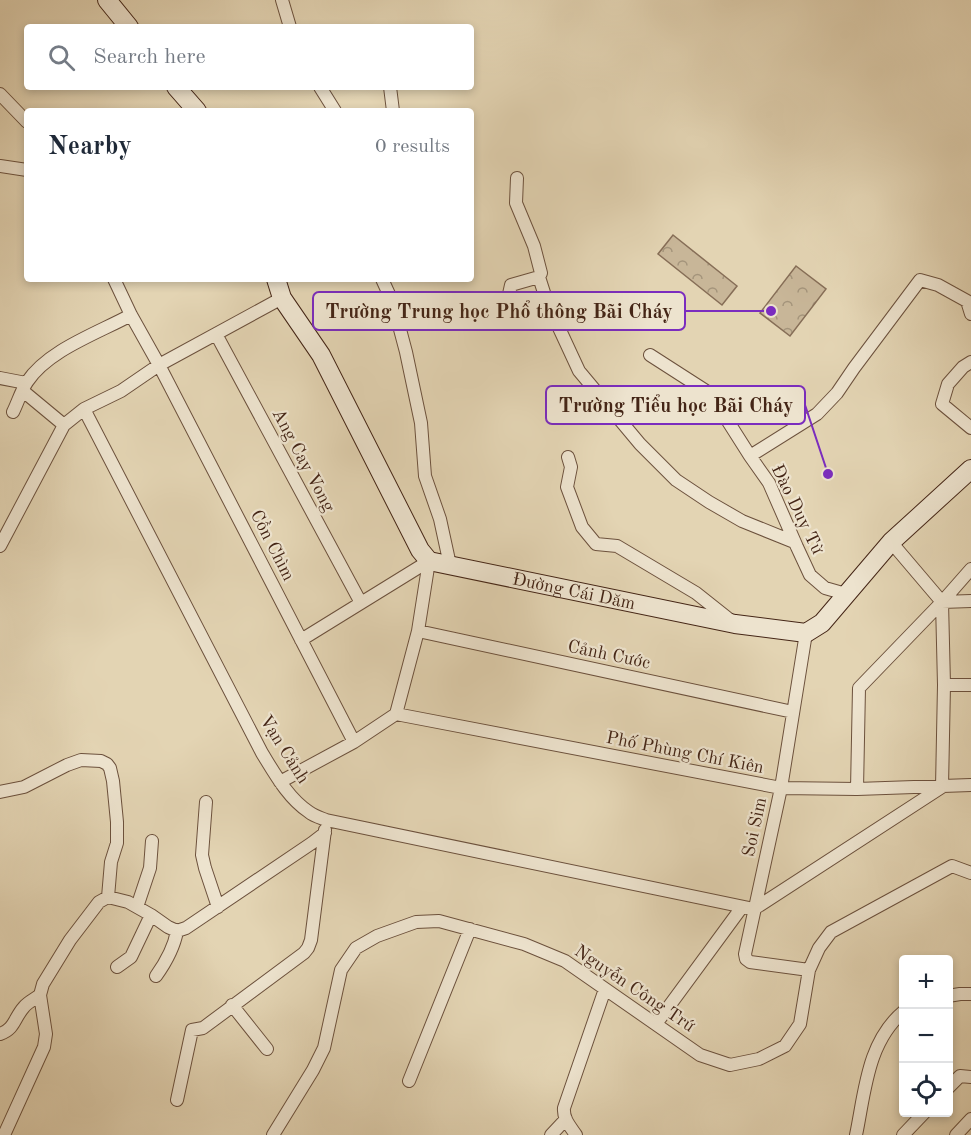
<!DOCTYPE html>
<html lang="en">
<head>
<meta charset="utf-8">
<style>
	:root { --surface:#fff; --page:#f6f6f7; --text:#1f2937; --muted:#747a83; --line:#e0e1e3 }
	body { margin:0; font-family:"Old Standard TT",serif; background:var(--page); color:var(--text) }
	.controls { position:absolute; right:18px; bottom:18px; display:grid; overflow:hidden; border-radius:6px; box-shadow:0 3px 9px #0003 }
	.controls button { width:54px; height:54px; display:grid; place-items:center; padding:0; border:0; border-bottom:2px solid var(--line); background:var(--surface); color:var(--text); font:30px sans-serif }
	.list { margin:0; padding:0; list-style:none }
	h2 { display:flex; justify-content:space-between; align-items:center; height:78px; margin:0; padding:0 24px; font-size:26px }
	h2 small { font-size:20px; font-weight:400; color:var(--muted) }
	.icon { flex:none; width:33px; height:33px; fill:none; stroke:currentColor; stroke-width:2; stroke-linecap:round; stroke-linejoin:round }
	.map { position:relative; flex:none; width:971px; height:1135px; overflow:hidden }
	.search { position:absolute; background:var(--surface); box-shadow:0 3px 9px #0003; left:24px; top:24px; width:450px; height:66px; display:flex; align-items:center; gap:15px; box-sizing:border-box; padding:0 21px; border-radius:6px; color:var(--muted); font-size:22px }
	.panel { position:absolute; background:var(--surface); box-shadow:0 3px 9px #0003; left:24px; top:108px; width:450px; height:174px; border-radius:6px }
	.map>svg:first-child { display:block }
	.park { fill:url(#park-crowns); stroke:#866e57; stroke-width:1.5 }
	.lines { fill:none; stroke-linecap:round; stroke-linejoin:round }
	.street-casing { stroke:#6c513d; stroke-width:14 }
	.secondary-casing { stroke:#442516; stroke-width:20 }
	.street { stroke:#ede3ce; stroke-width:12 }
	.secondary { stroke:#ede3ce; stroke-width:18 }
	.labels { text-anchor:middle; stroke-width:4.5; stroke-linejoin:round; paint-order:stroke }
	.street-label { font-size:18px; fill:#442516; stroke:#ede3ce }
	.leader { fill:none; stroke:#7b2cbf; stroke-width:2 }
	.callout-dot { fill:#7b2cbf; stroke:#ede3ce; stroke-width:2 }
	.callout { fill:#ede3ce; stroke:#7b2cbf; stroke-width:2 }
	.callout-label { font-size:20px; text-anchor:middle; font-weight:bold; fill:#442516 }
</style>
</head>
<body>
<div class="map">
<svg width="971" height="1135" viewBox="0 0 971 1135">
	<defs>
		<pattern id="park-crowns" width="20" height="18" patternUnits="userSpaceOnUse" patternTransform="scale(1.5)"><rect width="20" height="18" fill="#c8b698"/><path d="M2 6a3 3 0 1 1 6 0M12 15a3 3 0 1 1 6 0" fill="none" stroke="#a4947b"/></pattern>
	</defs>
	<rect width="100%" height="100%" fill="#e3d4b3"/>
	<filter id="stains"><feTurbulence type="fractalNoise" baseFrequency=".00333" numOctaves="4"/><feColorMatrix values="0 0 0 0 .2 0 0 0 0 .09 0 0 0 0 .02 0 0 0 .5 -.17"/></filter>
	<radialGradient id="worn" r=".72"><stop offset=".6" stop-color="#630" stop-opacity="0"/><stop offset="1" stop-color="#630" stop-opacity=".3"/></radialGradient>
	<!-- park -->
	<path class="park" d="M 673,235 L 737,286 L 722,305 L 658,254 Z
		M 796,266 L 826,289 L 790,336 L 760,313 Z"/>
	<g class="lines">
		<defs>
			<path id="street" d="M 282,0 L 290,27
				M 320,87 L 335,111
				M 390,87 L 393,111
				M 0,94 L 27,122
				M 0,166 L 27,170
				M 517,178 L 516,203 L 534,246 L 541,273 L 539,277 L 547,302 L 579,371 L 640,444 L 676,480 L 709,502 L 742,521 L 794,542
				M 114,279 L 131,315 L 159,365 L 354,742
				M 382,279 L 393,303 L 406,352 L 421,423 L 425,476 L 440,519 L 450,565
				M 455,316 L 479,315 L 504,309 L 507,303 L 511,285 L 539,277
				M 216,334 L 361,603
				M 650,355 L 706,391 L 717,404 L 750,456 L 769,483 L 797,547 L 810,575 L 825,588 L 846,594
				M 971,362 L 963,367 L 948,384 L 942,404 L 971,428
				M 0,378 L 26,383
				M 23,391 L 64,425 L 84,409 L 262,753 C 275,774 288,798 309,812 C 314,816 321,818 326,820 L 754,909
				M 84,409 L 121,391 L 159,365 L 282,298
				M 13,412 C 18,402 21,391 27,382 C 48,350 98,333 131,315
				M 750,456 L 817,414 L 837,393 L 854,368 L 920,280 L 938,285 L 967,301 L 971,314
				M 568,457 L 571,467 L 567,487 L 582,527 L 596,544 L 617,546 L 696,593 L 730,620
				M 0,546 L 64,425
				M 942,602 L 971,601
				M 418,631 L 793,712
				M 806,633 L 781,788 L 745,954 L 746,959 L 750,962 L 809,970
				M 301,640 L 429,561
				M 944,685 L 971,685
				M 396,714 L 781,788 L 857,789 L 971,785
				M 280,782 L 354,742 L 396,714 L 418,631 L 429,561
				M 857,789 L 859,688 L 942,602 L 971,569
				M 0,792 L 24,787 L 67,765 L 81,760 L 101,761 L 107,764 L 110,768 L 113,781 L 117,822 L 117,843 L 111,862 L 108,897
				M 206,802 L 202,855 L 205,868 L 218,907
				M 137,907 L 150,868 L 152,841
				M 754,909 L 942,787 L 944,685 L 942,602 L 891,542
				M 117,967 L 131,957 L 151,915
				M 156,976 C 166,962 174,948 177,931
				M 948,996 L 960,994 L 971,994
				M 232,1005 L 267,1049
				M 656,1024 L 742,907
				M 0,1034 C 15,1029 14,1018 24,1007 C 28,1002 35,999 40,995
				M 409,1081 L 470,929
				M 948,1088 L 960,1076 L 971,1077
				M 177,1100 L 192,1030 L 203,1028 L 304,953 L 308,948 L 311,940 L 325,830
				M 4,1135 L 44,1047 L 46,1034 L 40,995 L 43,984 L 70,940 L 99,902 L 108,897 L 128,902 L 151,915 L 168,927 L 177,931 L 186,928 L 312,843 L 325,833
				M 273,1135 L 313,1070 L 324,1048 L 341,970 L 356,948 L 377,936 L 416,922 L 439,921 L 524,944 L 565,961 L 700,1055 L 730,1065 L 759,1059 L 785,1046 L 800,1024 L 809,970 L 819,948 L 831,932 L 952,866 L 971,873
				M 551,1135 L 566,1119
				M 576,1135 C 570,1126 563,1119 564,1108 L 605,989
				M 856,1135 C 865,1092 867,1042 904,1011
				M 903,1135 L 925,1112
				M 956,1135 L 971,1119"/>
			<g id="secondary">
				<path d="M 107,0 L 129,27"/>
				<path d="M 176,87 L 197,111"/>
				<path id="s1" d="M 276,279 L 282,298 L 321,355 L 420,550 L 429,561 L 735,624 L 806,633 L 822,623 L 891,542 L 971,469"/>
			</g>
		</defs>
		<!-- street casing -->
		<use href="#street" class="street-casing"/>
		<!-- secondary casing -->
		<use href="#secondary" class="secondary-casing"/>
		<!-- street -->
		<use href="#street" class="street"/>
		<!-- secondary -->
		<use href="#secondary" class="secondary"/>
	</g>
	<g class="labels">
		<!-- street labels -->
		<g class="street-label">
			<text transform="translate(304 460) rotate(62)" y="6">Ang Cay Vong</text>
			<text transform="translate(798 509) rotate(64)" y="6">Đào Duy Từ</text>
			<text transform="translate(273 545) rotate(63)" y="6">Cồn Chìm</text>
			<text dy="6" stroke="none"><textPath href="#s1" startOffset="470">Đường Cái Dăm</textPath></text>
			<text transform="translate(609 654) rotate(12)" y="6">Cảnh Cước</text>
			<text transform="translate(285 749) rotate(58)" y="6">Vạn Cảnh</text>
			<text transform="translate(685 752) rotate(11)" y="6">Phố Phùng Chí Kiên</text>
			<text transform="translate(754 827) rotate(-78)" y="6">Soi Sim</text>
			<text transform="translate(635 988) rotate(34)" y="6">Nguyễn Công Trứ</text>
		</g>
	</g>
	<!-- callouts -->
	<path class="leader" d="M771 311L685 311M828 474L805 405"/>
	<g class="callout-dot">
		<circle cx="771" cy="311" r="6"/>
		<circle cx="828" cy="474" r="6"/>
	</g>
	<g class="callout">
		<rect x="313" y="292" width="372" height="38" rx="6"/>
		<rect x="546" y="386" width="259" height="38" rx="6"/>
	</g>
	<g class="callout-label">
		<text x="499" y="318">Trường Trung học Phổ thông Bãi Cháy</text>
		<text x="676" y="412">Trường Tiểu học Bãi Cháy</text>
	</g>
	<rect width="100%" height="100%" filter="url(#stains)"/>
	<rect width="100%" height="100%" fill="url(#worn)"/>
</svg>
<div class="controls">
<button>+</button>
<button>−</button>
<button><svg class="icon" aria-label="locate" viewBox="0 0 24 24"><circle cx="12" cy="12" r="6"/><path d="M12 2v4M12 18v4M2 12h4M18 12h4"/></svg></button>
</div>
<div class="search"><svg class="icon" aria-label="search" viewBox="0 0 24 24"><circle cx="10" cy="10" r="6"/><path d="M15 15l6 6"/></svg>Search here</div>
<section class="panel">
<h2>Nearby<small>0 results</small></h2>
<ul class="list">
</ul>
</section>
</div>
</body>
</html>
